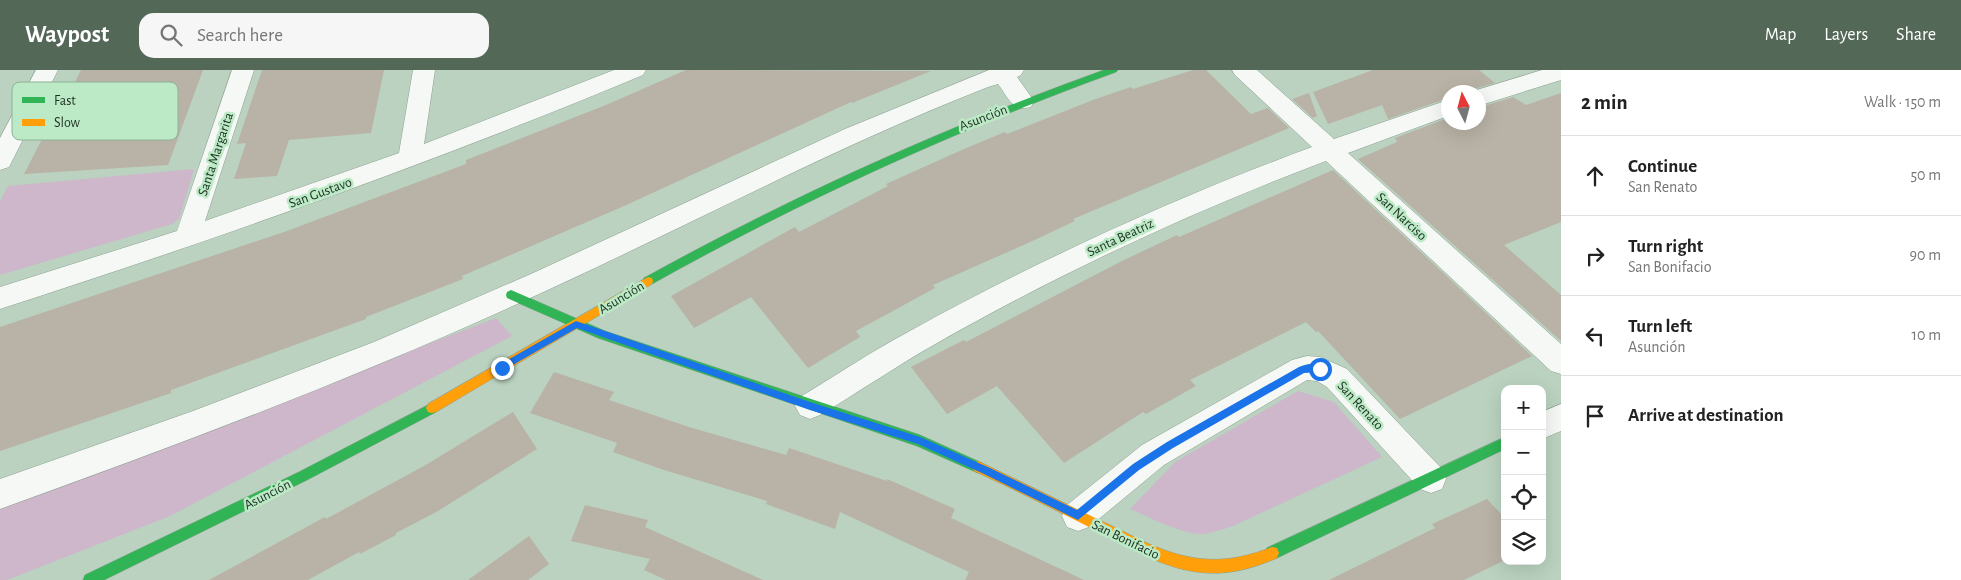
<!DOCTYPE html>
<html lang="en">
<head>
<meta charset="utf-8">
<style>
	:root { --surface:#fff; --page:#f6f6f6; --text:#222; --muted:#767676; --line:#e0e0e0; --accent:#546858 }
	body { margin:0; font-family:"Alegreya Sans",sans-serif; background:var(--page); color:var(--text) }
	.controls { position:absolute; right:15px; bottom:15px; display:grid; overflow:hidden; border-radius:10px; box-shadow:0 5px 20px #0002 }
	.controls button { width:45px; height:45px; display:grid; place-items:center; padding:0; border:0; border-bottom:1px solid var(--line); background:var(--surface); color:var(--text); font:25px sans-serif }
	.compass { position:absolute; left:1441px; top:15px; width:45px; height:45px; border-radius:50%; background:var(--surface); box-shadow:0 5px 20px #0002; rotate:354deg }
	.stop { position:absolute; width:15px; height:15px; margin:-11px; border:4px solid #1a73e8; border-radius:50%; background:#fff }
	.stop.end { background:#1a73e8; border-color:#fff; box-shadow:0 1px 5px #0008 }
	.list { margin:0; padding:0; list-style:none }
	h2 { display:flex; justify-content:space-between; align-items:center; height:65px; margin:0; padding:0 20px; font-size:21px }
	h2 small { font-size:16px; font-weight:400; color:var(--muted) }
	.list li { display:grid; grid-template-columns:32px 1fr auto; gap:15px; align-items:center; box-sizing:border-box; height:80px; padding:0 20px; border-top:1px solid var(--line) }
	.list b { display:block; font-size:19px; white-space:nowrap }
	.list p { margin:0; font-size:16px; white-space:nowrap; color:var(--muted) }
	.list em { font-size:16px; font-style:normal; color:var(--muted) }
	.icon { flex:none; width:28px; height:28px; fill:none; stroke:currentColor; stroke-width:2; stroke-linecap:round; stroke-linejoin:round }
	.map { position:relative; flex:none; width:1561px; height:510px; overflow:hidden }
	header { display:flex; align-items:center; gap:30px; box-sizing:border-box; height:70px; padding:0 25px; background:var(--accent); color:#fff }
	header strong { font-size:24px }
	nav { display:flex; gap:28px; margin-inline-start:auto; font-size:18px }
	.search { width:350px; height:45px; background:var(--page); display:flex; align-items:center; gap:12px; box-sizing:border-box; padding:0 18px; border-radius:15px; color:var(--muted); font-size:19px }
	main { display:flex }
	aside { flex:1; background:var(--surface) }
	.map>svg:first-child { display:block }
	.green { fill:#ceb6cb }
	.building { fill:#b9b2a6 }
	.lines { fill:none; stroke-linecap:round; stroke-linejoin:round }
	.street-casing { stroke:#8da091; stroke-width:1 }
	.fast-casing { stroke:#8da091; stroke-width:1 }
	.slow-casing { stroke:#8da091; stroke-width:1 }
	.street { fill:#f5f8f5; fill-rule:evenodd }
	.fast { fill:#30b455; fill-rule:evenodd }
	.slow { fill:#ff9f0a; fill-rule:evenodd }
	.route { fill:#1a73e8 }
	.labels { text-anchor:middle; stroke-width:5; stroke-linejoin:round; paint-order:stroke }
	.street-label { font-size:14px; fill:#1d2f21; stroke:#bceac6 }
	.key { fill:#bceac6; stroke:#8cb294; stroke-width:1 }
	.key-label { font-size:14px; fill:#1d2f21 }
</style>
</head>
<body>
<header>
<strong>Waypost</strong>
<div class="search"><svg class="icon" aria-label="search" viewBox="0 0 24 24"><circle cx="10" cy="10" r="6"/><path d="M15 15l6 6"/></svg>Search here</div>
<nav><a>Map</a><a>Layers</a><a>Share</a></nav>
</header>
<main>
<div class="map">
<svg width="1561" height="510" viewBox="0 0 1561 510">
	<rect width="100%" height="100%" fill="#bad2bf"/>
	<!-- green -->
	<path class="green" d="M 194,99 L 179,149 L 172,154 L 0,205 L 0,131 L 8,116 Z
		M 496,248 L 512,266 L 170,446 L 7,510 L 0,510 L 0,438 Z
		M 1298,321 L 1334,332 L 1382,387 L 1233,456 C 1223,459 1213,463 1202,464 C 1181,464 1149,447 1130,439 L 1175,392 Z"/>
	<!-- building -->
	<path class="building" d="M 81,0 L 203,0 L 168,95 L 24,104 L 53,48 L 49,49 L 68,13 L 75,12 Z
		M 262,0 L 384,0 L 371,63 L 289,70 L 277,106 L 234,109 L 246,73 L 237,74 Z
		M 686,0 L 931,1 L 852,33 L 851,32 L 624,136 L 462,206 L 463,209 L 366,247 L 366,249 L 171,320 L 171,323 L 0,381 L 0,257 L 287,161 L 466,94 L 466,90 L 606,35 Z
		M 1193,0 L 1206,0 L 1251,44 L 1268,38 L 1289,58 L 1073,149 L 1075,151 L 1028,173 L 933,215 L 935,218 L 856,261 L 860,267 L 808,298 L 751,227 L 694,258 L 671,226 L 795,157 L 799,162 L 888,116 L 886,114 L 964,79 L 1005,62 L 1007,64 L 1093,30 L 1131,17 L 1133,19 Z
		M 1373,0 L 1479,0 L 1495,13 L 1469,20 L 1468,22 L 1448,22 L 1448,28 L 1388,49 L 1382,35 L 1328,54 L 1313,22 Z
		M 1309,23 L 1317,46 L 1313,48 L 1292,29 Z
		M 1561,23 L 1561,152 L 1504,175 L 1561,225 L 1561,271 L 1358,89 L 1397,72 L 1395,68 L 1448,48 L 1448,52 L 1478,52 L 1478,38 L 1513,27 L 1526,35 Z
		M 1333,100 L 1532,286 L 1400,349 L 1318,261 L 1316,262 L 1306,252 L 1190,310 L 1196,316 L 1146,344 L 1143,342 L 1064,393 L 997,316 L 947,344 L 911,297 L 964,270 L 966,272 L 1120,192 L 1177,165 L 1179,167 Z
		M 554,302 L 614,322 L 609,330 L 689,357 L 786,385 L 789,378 L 887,411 L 887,409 L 955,439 L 951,448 L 1084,510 L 965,510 L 969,502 L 840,442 L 835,459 L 766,434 L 767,431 L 664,400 L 613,382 L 617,373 L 530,343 Z
		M 513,342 L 537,379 L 438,441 L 396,463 L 396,465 L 360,484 L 359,482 L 308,510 L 209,510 L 325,447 L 326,449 L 424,396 Z
		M 1487,429 L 1505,448 L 1505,490 L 1464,510 L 1329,510 L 1435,458 L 1432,454 Z
		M 585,435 L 648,450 L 645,457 L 763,510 L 666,510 L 644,500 L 650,489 L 571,471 Z
		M 529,466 L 549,494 L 528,510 L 468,510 Z"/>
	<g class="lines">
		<defs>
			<path id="street" d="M 36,0 L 58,0 L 9,97 L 0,100 L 0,68 Z
				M 232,0 L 254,0 L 205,151 L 399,83 L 413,0 L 435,0 L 424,74 L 614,0 L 646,0 L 643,5 C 432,93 217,169 0,239 L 0,217 L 177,161 Z
				M 989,0 L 1024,0 L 1021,5 L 1017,7 L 1034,31 L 1031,37 C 1012,42 1008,27 998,14 L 988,17 C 827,80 675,163 517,234 C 348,311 175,376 0,439 L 0,409 L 193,341 L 374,272 L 531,204 L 845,59 Z
				M 1232,0 L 1257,0 L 1334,69 L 1448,30 L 1448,46 L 1348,83 L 1561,274 L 1561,304 L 1551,301 L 1326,91 C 1190,142 1056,205 930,277 C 892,299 857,323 820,345 L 810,349 L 800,345 L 795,336 L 800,327 C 837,305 872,281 910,261 C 1039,190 1174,128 1312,77 L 1235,5 Z
				M 1542,0 L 1561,0 L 1561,10 L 1478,36 L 1478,22 L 1470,22 Z
				M 1307,286 L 1320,287 L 1347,299 L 1442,399 L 1446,409 L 1442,419 L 1431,423 L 1420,419 L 1327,317 L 1317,311 L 1307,310 L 1164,395 L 1089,457 L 1078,461 L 1067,457 L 1062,446 L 1067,435 L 1142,375 L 1292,290 Z
				M 1561,334 L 1561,361 L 1542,369 L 1542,342 Z"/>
			<path id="fast" d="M 1104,0 L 1118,0 L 1116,2 C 954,61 802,130 652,214 L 644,214 L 643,211 L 644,208 C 792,126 945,57 1104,0 Z
				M 511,220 L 605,261 L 920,365 L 982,393 L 984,397 L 982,401 L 978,403 L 917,376 L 598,268 L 507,228 L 506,225 L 507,222 Z
				M 432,333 L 436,334 L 438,338 L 436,342 L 307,410 L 104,510 L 83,510 L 85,505 L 299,402 Z
				M 1505,367 L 1505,379 L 1277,488 L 1272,489 L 1267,488 L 1265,483 L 1267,478 Z"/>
			<path id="slow" d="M 648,207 L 652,208 L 653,211 L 652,214 L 436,342 L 432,343 L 428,342 L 426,338 L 428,334 Z
				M 978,391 L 1149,474 C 1193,493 1227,495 1272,477 L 1277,478 L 1279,483 L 1277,488 C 1256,497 1234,504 1210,503 C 1166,502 1125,475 1087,456 C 1049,437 1012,418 974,401 L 972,397 L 974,393 Z"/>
		</defs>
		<!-- street casing -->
		<use href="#street" class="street-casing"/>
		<!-- fast casing -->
		<use href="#fast" class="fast-casing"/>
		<!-- slow casing -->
		<use href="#slow" class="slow-casing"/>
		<!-- street -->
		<use href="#street" class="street"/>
		<!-- fast -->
		<use href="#fast" class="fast"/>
		<!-- slow -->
		<use href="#slow" class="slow"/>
	</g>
	<!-- route -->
	<path class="route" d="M 576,251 L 810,332 L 920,367 L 990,398 L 1077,440 L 1133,394 L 1167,372 L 1299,297 C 1307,294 1318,291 1324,299 L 1320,302 L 1304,303 L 1173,378 L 1139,400 L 1078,450 L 984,404 L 918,374 L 810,340 L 577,258 L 504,300 L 499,300 L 499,295 Z"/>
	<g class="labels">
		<!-- street labels -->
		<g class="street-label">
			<text transform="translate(983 47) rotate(-21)" y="5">Asunción</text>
			<text transform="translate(215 84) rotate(-72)" y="5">Santa Margarita</text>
			<text transform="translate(320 122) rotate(-20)" y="5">San Gustavo</text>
			<text transform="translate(1402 146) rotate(43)" y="5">San Narciso</text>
			<text transform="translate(1120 167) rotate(-25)" y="5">Santa Beatriz</text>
			<text transform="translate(621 227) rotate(-31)" y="5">Asunción</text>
			<text transform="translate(1361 335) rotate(47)" y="5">San Renato</text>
			<text transform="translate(267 424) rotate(-27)" y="5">Asunción</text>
			<text transform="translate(1126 469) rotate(26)" y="5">San Bonifacio</text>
		</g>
	</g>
	<!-- legend -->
	<rect x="12" y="12" width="166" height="58" rx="8" class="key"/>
	<rect x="22" y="27" width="23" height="6" fill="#30b455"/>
	<rect x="22" y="49" width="23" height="7" fill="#ff9f0a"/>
	<g class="key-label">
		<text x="54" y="35">Fast</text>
		<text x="54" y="57">Slow</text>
	</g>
</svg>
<div class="controls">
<button>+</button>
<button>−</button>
<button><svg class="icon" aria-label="locate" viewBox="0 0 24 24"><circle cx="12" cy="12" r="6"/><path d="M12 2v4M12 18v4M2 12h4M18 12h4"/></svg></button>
<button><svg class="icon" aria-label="layers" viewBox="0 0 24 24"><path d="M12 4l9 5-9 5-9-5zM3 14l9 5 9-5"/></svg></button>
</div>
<svg class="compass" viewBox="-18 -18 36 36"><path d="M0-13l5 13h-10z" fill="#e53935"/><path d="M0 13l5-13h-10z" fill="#767676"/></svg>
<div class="stop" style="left:1320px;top:299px"></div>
<div class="stop end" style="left:502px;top:298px"></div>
</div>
<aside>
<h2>2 min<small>Walk · 150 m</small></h2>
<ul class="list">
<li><svg class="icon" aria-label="ahead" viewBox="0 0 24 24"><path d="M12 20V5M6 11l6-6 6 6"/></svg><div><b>Continue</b><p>San Renato</p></div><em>50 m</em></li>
<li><svg class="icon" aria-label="right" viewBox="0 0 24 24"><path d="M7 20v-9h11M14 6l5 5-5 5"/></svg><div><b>Turn right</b><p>San Bonifacio</p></div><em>90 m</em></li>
<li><svg class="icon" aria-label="left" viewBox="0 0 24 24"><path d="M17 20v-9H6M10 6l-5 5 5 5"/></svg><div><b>Turn left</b><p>Asunción</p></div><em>10 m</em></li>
<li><svg class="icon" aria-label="arrive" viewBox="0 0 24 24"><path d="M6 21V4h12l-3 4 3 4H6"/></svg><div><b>Arrive at destination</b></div></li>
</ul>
</aside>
</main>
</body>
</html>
